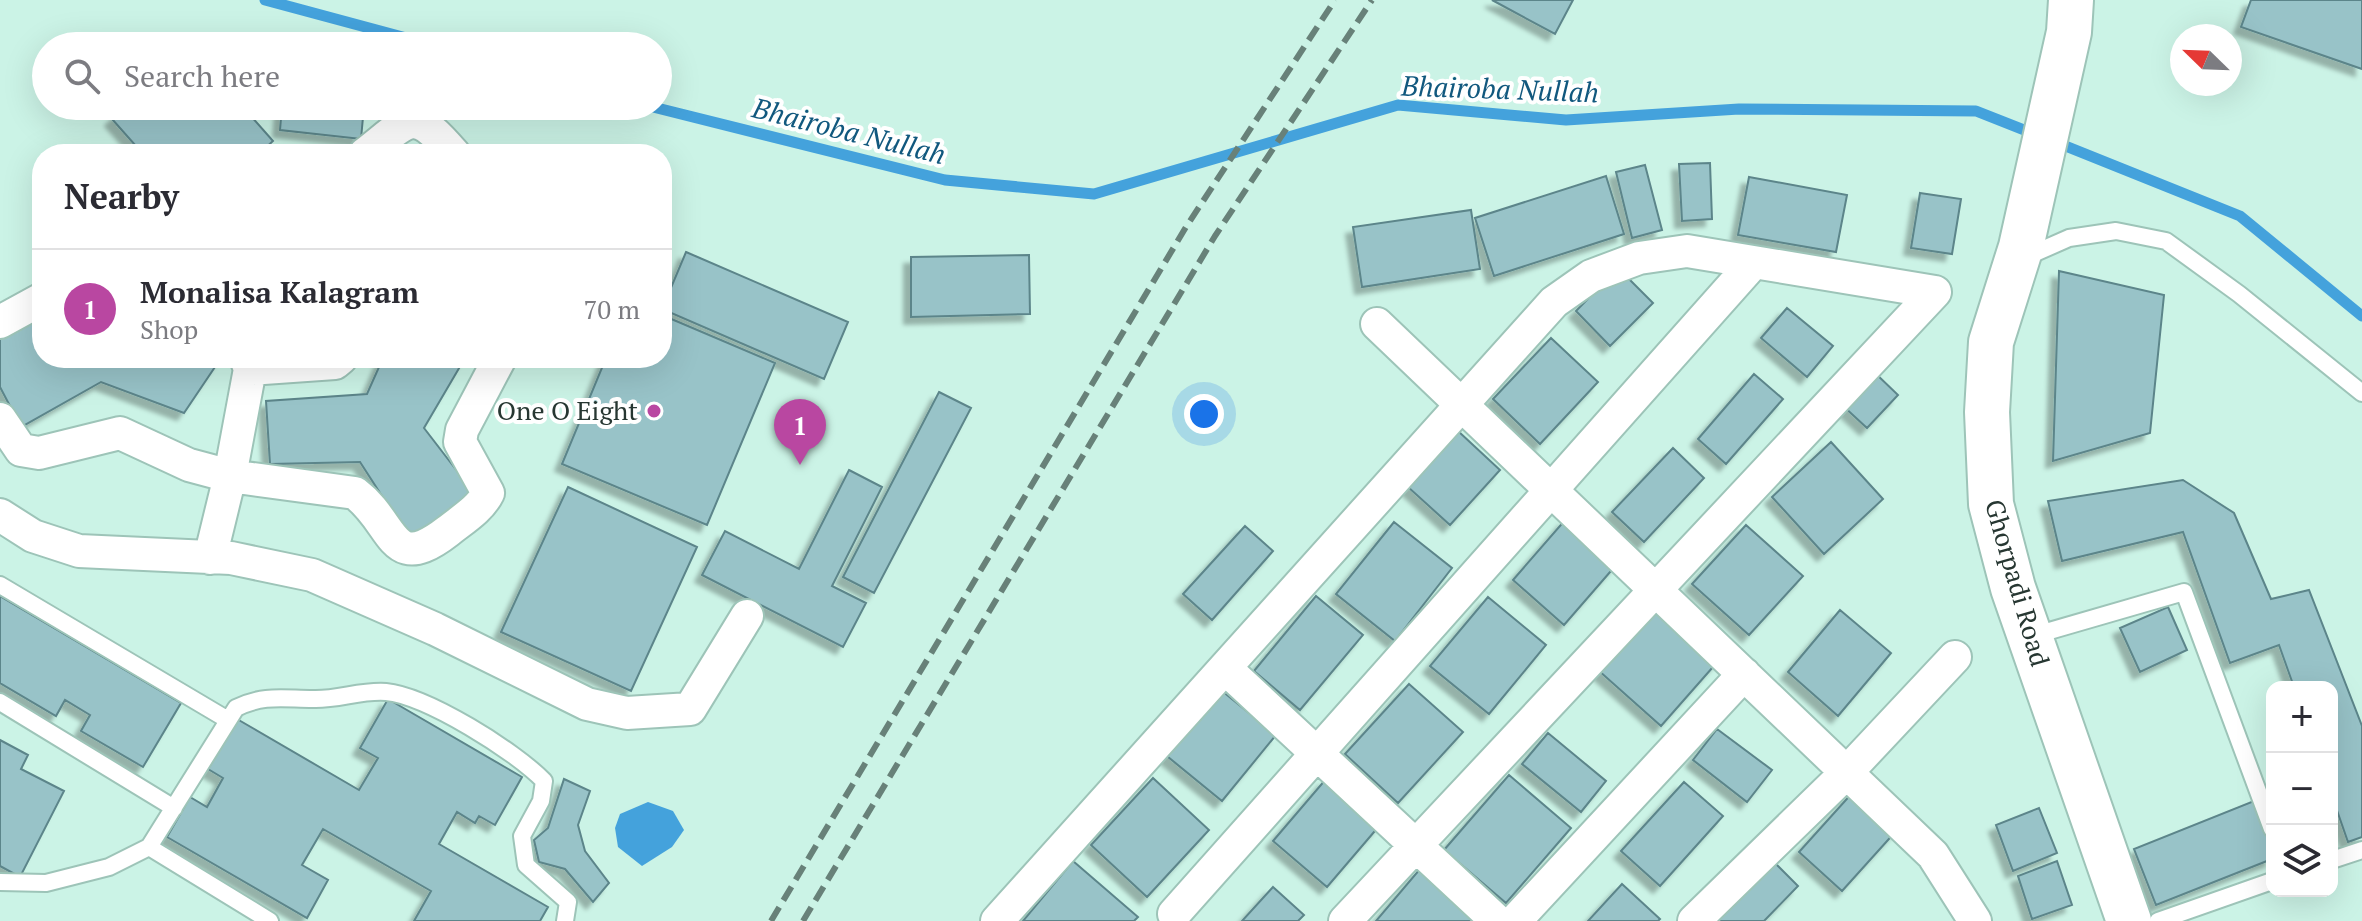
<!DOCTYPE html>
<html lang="en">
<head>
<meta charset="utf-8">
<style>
	:root { --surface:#fff; --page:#f7f7f7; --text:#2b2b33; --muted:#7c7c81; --line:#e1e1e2; --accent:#b947a1 }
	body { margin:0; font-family:"PT Serif",serif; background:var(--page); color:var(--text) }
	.controls { position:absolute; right:24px; bottom:24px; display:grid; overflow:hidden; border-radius:16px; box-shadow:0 8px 32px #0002 }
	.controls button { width:72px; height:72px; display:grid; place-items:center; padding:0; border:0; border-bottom:2px solid var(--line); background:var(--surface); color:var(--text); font:40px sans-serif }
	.compass { position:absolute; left:2170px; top:24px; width:72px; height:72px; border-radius:50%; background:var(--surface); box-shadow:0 8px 32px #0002; rotate:293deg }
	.you { position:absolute; left:1204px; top:414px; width:28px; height:28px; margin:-20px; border:6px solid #fff; border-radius:50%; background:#1a73e8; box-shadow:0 0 0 12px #1a73e833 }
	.badge { display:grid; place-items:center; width:52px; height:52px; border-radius:50%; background:var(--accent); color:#fff; font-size:26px; font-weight:700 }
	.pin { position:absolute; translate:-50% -66px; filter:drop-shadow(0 2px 4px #0008) }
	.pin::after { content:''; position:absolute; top:42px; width:28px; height:24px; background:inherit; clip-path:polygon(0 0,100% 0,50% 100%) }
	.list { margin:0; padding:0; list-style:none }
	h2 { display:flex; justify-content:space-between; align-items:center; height:104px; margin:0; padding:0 32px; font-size:34px }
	h2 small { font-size:26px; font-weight:400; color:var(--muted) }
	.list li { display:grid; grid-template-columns:52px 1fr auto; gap:24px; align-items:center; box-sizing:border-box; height:120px; padding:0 32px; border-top:2px solid var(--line) }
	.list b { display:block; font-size:30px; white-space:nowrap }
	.list p { margin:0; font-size:26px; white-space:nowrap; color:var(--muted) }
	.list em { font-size:26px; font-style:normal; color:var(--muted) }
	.icon { flex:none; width:44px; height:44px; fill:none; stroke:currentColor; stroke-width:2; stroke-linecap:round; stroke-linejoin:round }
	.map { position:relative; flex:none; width:2362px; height:921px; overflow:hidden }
	.search { position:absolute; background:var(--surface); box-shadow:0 8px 32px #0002; left:32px; top:32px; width:640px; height:88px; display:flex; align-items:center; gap:20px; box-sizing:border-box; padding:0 28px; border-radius:44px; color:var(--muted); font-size:30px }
	.panel { position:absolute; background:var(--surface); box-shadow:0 8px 32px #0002; left:32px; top:144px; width:640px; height:224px; border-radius:32px }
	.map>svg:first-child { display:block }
	.water { fill:#44a2dc }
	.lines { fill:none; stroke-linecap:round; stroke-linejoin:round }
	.stream { stroke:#44a2dc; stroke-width:11 }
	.building { fill:#98c3c8; stroke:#5c858a; stroke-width:2; filter:url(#shadow) }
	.lane-casing { stroke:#9dc4b8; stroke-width:20 }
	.street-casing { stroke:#9dc4b8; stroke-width:36 }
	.secondary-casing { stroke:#9dc4b8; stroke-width:48 }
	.lane { stroke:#fff; stroke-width:16 }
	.street { stroke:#fff; stroke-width:32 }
	.secondary { stroke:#fff; stroke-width:44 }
	.rail { stroke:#688179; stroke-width:6; stroke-dasharray:16 8; stroke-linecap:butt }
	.poi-dot { fill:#b947a1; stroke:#fff; stroke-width:3 }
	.labels { text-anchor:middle; stroke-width:8; stroke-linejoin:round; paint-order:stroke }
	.poi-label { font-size:26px; fill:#273732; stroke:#fff; text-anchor:end }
	.street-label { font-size:26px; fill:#273732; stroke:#fff }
	.water-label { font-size:28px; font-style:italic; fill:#11587e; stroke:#fff }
</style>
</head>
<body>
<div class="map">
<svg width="2362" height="921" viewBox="0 0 2362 921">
	<defs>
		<filter id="shadow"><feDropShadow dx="-7" dy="7" stdDeviation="2" flood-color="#0004"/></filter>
	</defs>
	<rect width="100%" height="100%" fill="#cbf3e6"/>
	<!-- water -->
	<path class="water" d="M 648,802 L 673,811 L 684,830 L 672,847 L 642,866 L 618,847 L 615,828 L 620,814 Z"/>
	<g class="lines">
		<!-- stream -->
		<path class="stream" d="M 265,0 L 436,46
			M 649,106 L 945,180 L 1094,194 L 1398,105 L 1566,120 L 1739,109 L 1976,111 L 2037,135
			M 2053,141 L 2240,216 L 2362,316"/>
	</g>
	<!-- building -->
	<path class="building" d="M 1492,0 L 1573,0 L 1555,34 Z
		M 2251,0 L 2362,0 L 2362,69 L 2241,27 Z
		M 126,106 L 242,106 L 273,141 L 259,154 L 143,154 L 112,119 Z
		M 282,106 L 364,106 L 361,139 L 280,130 Z
		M 1710,163 L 1712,219 L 1682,221 L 1679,164 Z
		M 1645,165 L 1662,230 L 1632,238 L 1616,172 Z
		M 1606,176 L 1624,234 L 1494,276 L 1475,218 Z
		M 1749,177 L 1847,195 L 1836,252 L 1738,235 Z
		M 1920,193 L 1961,199 L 1952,254 L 1911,248 Z
		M 1471,210 L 1480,269 L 1362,287 L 1353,227 Z
		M 686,252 L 848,322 L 824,379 L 662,309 Z
		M 1029,255 L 1030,314 L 911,317 L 911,257 Z
		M 1618,268 L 1653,303 L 1610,346 L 1576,311 Z
		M 2059,271 L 2164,295 L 2150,433 L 2053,461 Z
		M 1787,308 L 1833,346 L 1807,377 L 1761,338 Z
		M 42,313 L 42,358 L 221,358 L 184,413 L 101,382 L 21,427 L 0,387 L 0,337 Z
		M 662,315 L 775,363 L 707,525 L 562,464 L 606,358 L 662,358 Z
		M 1551,338 L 1598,382 L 1540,444 L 1493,399 Z
		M 383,358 L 465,358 L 424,428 L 474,493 L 411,541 L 360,462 L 270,464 L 266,401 L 367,394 Z
		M 1873,371 L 1898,395 L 1867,428 L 1842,405 Z
		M 1754,374 L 1783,399 L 1726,464 L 1698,439 Z
		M 939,392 L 971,408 L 874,593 L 843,577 Z
		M 1458,431 L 1500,470 L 1450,525 L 1408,487 Z
		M 1831,442 L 1883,499 L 1824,554 L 1772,497 Z
		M 1673,448 L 1704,478 L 1644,542 L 1612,512 Z
		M 849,470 L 882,487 L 832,586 L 866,603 L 843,647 L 702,575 L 725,531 L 799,569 Z
		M 2183,480 L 2234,513 L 2271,599 L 2309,590 L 2362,726 L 2362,837 L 2348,842 L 2332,796 L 2332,687 L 2294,687 L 2279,645 L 2230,663 L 2183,532 L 2062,561 L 2048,501 Z
		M 568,487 L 697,547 L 631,691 L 501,632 Z
		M 1566,519 L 1617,564 L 1564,625 L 1513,580 Z
		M 1394,522 L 1452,568 L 1395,641 L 1336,594 Z
		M 1746,525 L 1803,576 L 1749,635 L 1692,584 Z
		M 1245,526 L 1273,551 L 1212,620 L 1183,594 Z
		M 0,596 L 181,703 L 143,767 L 81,731 L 90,715 L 65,700 L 56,716 L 0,683 Z
		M 1316,596 L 1363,635 L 1300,710 L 1254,671 Z
		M 1488,597 L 1546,645 L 1489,714 L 1430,666 Z
		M 1657,603 L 1720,659 L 1661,726 L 1598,670 Z
		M 2168,607 L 2187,650 L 2140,672 L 2120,628 Z
		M 1840,610 L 1891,653 L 1838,716 L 1788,672 Z
		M 1409,684 L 1463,732 L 1398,803 L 1345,754 Z
		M 1216,686 L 1276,735 L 1222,801 L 1162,752 Z
		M 388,699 L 522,777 L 495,825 L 479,816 L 475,823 L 457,812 L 439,844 L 548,907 L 540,921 L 414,921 L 431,891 L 323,829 L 302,865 L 328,880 L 307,918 L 167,837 L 190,797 L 207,807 L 223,778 L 208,769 L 237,719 L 359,790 L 378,758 L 360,748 Z
		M 1717,729 L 1772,770 L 1747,802 L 1693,760 Z
		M 1548,733 L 1606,781 L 1581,812 L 1522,764 Z
		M 0,740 L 28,755 L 21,769 L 64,791 L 20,877 L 0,866 Z
		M 1509,775 L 1571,828 L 1506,903 L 1444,850 Z
		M 1153,778 L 1209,830 L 1147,897 L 1091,845 Z
		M 564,779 L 590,791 L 578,825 L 585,851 L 609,883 L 593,902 L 565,869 L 539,862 L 534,840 L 548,828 Z
		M 1326,779 L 1380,825 L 1327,887 L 1273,841 Z
		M 1684,782 L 1723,816 L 1660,886 L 1621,851 Z
		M 1854,791 L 1897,830 L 1842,891 L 1799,852 Z
		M 2254,801 L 2272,847 L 2272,859 L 2156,905 L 2134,849 Z
		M 2039,808 L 2057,853 L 2013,871 L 1996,825 Z
		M 1073,861 L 1138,917 L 1134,921 L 1023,921 Z
		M 2057,861 L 2072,905 L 2032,919 L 2018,876 Z
		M 1774,862 L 1798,886 L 1764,921 L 1716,921 Z
		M 1420,869 L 1479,921 L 1376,921 Z
		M 1622,884 L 1660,919 L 1658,921 L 1588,921 Z
		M 1273,887 L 1304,915 L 1298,921 L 1242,921 Z"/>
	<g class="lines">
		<defs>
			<path id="lane" d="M 2026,257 L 2069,238 L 2116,231 L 2166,241 L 2239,294 L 2362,393
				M 0,585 L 228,720
				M 2032,636 L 2184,592 L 2272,829
				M 0,702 L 174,808
				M 149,847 L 270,921
				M 2332,860 L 2362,850
				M 0,882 L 46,883 L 109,867 L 149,847 L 236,708 C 264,694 284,699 313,699 C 338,700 361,690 386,692 C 427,696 515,751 544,781 L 541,801 L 522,836 L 526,865 L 568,902 L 565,921
				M 2158,921 L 2272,881"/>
			<path id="street" d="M 365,154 C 410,119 412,105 454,154
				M 0,322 L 42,299
				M 1377,324 L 1933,855 L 1975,921
				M 250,369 L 335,363 L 341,358
				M 0,419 L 21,450 L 39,453 L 120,433 L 189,465 L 230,476 L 355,493 C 396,524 390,576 448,531 C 463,519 480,509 488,493 L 460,442 L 462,430 L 500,358
				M 0,515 L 33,536 L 79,551 L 231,558 L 312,575 L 435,629 L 587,704 L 627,713 L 690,709 L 747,616
				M 210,558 L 230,476 L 250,369 L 246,358
				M 1225,668 L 1497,921
				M 1174,914 L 1753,263
				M 997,921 L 1554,302 L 1591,276 L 1639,258 L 1687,251 L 1935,292
				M 1345,921 L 1935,292
				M 1515,921 L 1744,674
				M 1694,921 L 1847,772 L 1955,657"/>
			<path id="secondary" d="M 2071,0 L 2069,32 L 2021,247 L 1991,342 L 1987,412 L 1991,504 L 2013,588 L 2129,921"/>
		</defs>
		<!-- lane casing -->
		<use href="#lane" class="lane-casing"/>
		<!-- street casing -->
		<use href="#street" class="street-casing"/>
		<!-- secondary casing -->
		<use href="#secondary" class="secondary-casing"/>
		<!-- lane -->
		<use href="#lane" class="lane"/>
		<!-- street -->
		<use href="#street" class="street"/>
		<!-- secondary -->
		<use href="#secondary" class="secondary"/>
		<!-- rail -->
		<path class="rail" d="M 771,921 L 1186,227 L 1335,0
			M 803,921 L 1215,236 L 1372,0"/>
	</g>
	<!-- markers -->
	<circle class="poi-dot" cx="654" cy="411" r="8"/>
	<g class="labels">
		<!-- poi labels -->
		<g class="poi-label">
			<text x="638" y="420">One O Eight</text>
		</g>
		<!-- street labels -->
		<g class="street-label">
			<text transform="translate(2017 583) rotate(74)" y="9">Ghorpadi Road</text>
		</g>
		<!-- water labels -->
		<g class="water-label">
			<text transform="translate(1500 89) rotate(2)" y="10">Bhairoba Nullah</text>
			<text transform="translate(849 131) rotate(14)" y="10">Bhairoba Nullah</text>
		</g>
	</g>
</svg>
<div class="controls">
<button>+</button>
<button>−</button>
<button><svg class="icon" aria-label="layers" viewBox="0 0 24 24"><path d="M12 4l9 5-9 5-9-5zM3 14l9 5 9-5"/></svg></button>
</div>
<svg class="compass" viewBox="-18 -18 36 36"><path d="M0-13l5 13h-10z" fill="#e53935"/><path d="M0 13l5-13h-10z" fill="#7c7c81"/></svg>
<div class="you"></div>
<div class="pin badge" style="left:800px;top:465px">1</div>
<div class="search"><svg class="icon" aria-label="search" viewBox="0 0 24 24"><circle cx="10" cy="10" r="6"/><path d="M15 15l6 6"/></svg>Search here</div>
<section class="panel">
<h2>Nearby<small></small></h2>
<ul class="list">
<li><span class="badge">1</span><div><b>Monalisa Kalagram</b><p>Shop</p></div><em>70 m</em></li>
</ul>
</section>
</div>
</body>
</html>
